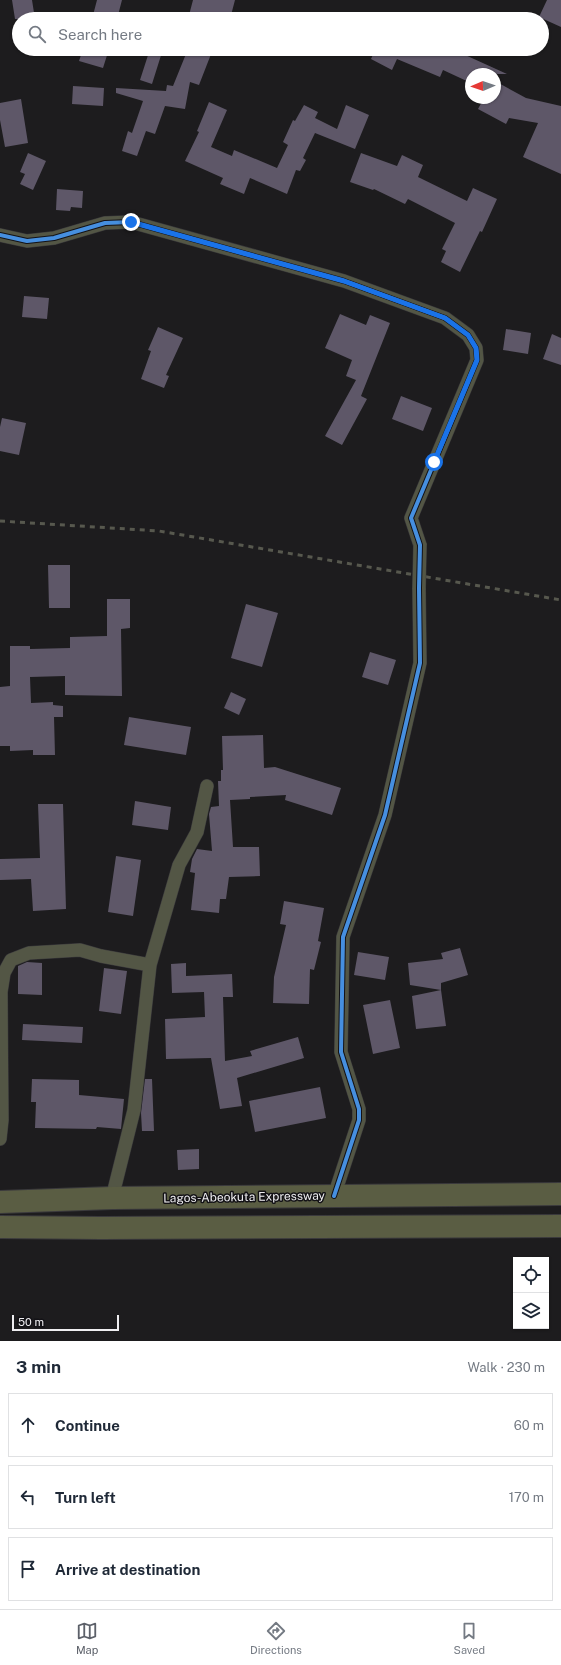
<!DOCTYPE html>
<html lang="en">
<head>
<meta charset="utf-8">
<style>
	:root { --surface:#fff; --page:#f6f6f7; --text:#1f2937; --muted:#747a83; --line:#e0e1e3; --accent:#5c6069 }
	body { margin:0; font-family:"Public Sans",sans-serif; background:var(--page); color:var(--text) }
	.controls { position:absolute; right:12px; bottom:12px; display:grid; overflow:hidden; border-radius:0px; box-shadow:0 1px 3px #0004 }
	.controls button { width:36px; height:36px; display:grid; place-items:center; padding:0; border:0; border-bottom:1px solid var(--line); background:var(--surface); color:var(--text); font:20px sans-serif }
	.compass { position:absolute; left:465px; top:68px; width:36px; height:36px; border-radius:50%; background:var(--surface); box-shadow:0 1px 3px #0004; rotate:268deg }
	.scale { position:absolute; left:12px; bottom:10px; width:107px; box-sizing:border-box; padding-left:4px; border:2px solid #efeef1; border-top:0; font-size:11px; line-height:14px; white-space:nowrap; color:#efeef1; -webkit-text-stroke:3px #131216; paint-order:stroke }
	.stop { position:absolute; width:12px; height:12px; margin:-9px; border:3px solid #1a73e8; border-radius:50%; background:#fff }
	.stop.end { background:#1a73e8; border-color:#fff; box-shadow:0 1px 4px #0008 }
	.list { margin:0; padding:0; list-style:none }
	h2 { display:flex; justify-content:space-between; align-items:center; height:52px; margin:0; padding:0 16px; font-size:17px }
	h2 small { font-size:13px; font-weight:400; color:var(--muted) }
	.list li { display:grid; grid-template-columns:26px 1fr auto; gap:12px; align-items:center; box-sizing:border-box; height:64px; margin:0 8px 8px; padding:0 8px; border:1px solid var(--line); border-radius:0px }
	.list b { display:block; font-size:15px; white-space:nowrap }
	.list em { font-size:13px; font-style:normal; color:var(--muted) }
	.icon { flex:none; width:22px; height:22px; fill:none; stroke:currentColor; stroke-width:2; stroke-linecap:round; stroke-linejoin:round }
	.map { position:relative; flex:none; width:561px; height:1341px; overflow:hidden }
	.search { position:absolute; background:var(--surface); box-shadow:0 1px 3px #0004; left:12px; right:12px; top:12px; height:44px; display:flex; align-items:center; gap:10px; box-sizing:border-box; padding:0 14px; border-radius:22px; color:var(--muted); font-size:15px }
	.sheet { height:268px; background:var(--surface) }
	nav { display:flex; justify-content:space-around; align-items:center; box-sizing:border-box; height:56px; border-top:1px solid var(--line); background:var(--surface); font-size:11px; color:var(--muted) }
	nav a { display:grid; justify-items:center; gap:2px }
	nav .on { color:var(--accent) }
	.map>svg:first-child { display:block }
	.building { fill:#5e5768 }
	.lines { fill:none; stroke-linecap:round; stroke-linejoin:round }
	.street-casing { stroke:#3a393c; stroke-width:14 }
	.highway-casing { stroke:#3a393c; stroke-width:24 }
	.street { stroke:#535645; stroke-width:13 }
	.highway { stroke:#5a5d43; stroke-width:22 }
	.rail { stroke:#57584e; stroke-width:3; stroke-dasharray:5 5; stroke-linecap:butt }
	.street-bridge-casing { stroke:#3a393c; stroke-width:14; stroke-linecap:butt }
	.street-bridge { stroke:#535645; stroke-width:13 }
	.cycleway-casing { stroke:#131216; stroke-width:6 }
	.cycleway { stroke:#468fdf; stroke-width:4 }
	.route { stroke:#1a73e8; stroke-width:5 }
	.labels { text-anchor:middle; stroke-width:3; stroke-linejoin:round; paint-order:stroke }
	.street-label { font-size:12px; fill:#efeef1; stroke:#131216 }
</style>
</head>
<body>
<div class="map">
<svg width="561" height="1341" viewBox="0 0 561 1341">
	<rect width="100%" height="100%" fill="#1d1c1e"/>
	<!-- building -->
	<path class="building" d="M 12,0 L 32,0 L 35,19 L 15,19 Z
		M 97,0 L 122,0 L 117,19 L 92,19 Z
		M 193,0 L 235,0 L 230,19 L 188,19 Z
		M 547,0 L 561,0 L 561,27 L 539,17 Z
		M 83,49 L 109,49 L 103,68 L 79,61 Z
		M 150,49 L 163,49 L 152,84 L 140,80 Z
		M 188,49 L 213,49 L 199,85 L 190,82 L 185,109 L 165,106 L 155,134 L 146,131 L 137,156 L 122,151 L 128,131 L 132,133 L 143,101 L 116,93 L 116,88 L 166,91 L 167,85 L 173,86 Z
		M 373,49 L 452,49 L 507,74 L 471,74 L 471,83 L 443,70 L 440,77 L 397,59 L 392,70 L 371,59 L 375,50 Z
		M 495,81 L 526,98 L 561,106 L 561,174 L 523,157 L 538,123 L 509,118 L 506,124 L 478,109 L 484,98 L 495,98 Z
		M 73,86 L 104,88 L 103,106 L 72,104 Z
		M 21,99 L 28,143 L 5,147 L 0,120 L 0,103 Z
		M 209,102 L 227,110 L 211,147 L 232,156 L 234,150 L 277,168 L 288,145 L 283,142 L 293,120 L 295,121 L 304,105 L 318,112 L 315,118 L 337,129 L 346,105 L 369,115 L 355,149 L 315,133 L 303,158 L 306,160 L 300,171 L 296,170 L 287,194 L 250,178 L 244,194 L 220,184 L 223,178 L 185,161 L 199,132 L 197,131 Z
		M 28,153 L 46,161 L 33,190 L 20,184 L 25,174 L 20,172 Z
		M 361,153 L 397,166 L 402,155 L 423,165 L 418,177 L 467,201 L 473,188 L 497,199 L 482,232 L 480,231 L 460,272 L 441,262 L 446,251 L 442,249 L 455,223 L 408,199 L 405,204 L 374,189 L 373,190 L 350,182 Z
		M 57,189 L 83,191 L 82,208 L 71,207 L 70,211 L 56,210 Z
		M 24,296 L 49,298 L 47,319 L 22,317 Z
		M 340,314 L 366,325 L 370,315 L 390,323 L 361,396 L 367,399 L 342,445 L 325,436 L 356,380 L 346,376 L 352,360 L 325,348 Z
		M 158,327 L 183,338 L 166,375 L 169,376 L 164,388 L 141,379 L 151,351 L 148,350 Z
		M 506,329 L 531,333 L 528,354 L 503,350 Z
		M 552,334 L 561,338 L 561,365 L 543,359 Z
		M 401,396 L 432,408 L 423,431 L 392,419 Z
		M 2,418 L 26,423 L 19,455 L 0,451 L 0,427 Z
		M 48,565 L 70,565 L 70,608 L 49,608 Z
		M 107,599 L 130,599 L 130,628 L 121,629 L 122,696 L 65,695 L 65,676 L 30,677 L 31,703 L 53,702 L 53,705 L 63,706 L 63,717 L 54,717 L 55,755 L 33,755 L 33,750 L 10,751 L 10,746 L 0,746 L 0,687 L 10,686 L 10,646 L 30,646 L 30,649 L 70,648 L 70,637 L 107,636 Z
		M 246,604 L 278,613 L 262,667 L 231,658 Z
		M 370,652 L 396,660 L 388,685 L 362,677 Z
		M 231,692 L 246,699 L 239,715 L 224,708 Z
		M 129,717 L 191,727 L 186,755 L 124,745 Z
		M 263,735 L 264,768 L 275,767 L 341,788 L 332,815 L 285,800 L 286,795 L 250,797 L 250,799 L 230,800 L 233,847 L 259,847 L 260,876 L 229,877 L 226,899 L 220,899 L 219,913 L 191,910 L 195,873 L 190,872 L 192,859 L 197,849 L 212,851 L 209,814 L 211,807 L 219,806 L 218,781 L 221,781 L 221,770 L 223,770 L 222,736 Z
		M 135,801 L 171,807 L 168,830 L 132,825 Z
		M 38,804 L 63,804 L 66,909 L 33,911 L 31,879 L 0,880 L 0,859 L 40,858 Z
		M 116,856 L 141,860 L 133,916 L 108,912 Z
		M 284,901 L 324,908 L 318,941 L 321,942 L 314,970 L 310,969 L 309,1004 L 273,1003 L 274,977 L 286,925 L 280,924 Z
		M 460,948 L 468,975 L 441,983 L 441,990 L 410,985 L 408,963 L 443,959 L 441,953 Z
		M 358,952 L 389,957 L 385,980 L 354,975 Z
		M 27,962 L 42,963 L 42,995 L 18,994 L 18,966 Z
		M 186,963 L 186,976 L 232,974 L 233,997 L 223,997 L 225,1061 L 252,1056 L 250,1051 L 298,1037 L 304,1058 L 237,1078 L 242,1106 L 220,1109 L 211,1058 L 166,1059 L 165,1019 L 205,1017 L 204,992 L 172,993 L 171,964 Z
		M 104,968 L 127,971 L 121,1014 L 99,1011 Z
		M 441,990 L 446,1026 L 416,1029 L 412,996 Z
		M 390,1000 L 400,1048 L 373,1054 L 363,1005 Z
		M 23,1024 L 83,1027 L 82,1043 L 22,1040 Z
		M 32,1079 L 79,1080 L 79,1095 L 124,1099 L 121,1129 L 97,1127 L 96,1129 L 35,1128 L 36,1102 L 31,1102 Z
		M 145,1079 L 152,1079 L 154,1131 L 142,1131 L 141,1113 Z
		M 320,1087 L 326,1118 L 255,1132 L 249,1101 Z
		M 199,1149 L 199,1169 L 178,1170 L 177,1150 Z"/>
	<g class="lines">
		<defs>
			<path id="street" d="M 0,235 L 27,241 L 54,238 L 105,223 L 131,222 L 344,281 L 445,318 L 468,335 L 476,348 L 477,360 L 411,518 L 420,545
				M 0,1139 L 2,1120 L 1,992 L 4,973 L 11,960 L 29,953 L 80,950 L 101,956 L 150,965
				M 334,1196 L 359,1120 L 359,1109 L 341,1052 L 343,937 L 385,815 L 420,663 L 419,588
				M 112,1198 L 134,1110 L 150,965 L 179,865 L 197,832 L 207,786"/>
			<path id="highway" d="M 0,1202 L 112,1198 L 561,1194
				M 0,1227 L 101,1228 L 561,1226"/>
		</defs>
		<!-- street casing -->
		<use href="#street" class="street-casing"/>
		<!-- highway casing -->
		<use href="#highway" class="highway-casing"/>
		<!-- street -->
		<use href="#street" class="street"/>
		<!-- highway -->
		<use href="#highway" class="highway"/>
		<!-- rail -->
		<path class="rail" d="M 0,521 L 159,531 L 561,600"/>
		<defs>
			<path id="street-bridge" d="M 419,588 L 420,545"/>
		</defs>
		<!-- street-bridge casing -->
		<use href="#street-bridge" class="street-bridge-casing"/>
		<!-- street-bridge -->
		<use href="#street-bridge" class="street-bridge"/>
		<defs>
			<path id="cycleway" d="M 0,235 L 27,241 L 54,238 L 105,223 L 131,222 L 344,281 L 445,318 L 468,335 L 476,348 L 477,360 L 411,518 L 420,545 L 419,588 L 420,663 L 385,815 L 343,937 L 341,1052 L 359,1109 L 359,1120 L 334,1196"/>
		</defs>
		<!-- cycleway casing -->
		<use href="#cycleway" class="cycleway-casing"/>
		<!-- cycleway -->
		<use href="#cycleway" class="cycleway"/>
	</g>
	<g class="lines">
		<!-- route -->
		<path class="route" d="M 131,222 L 344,281 L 445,318 L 468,335 L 476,348 L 477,360 L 434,462"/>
	</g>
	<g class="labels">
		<!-- street labels -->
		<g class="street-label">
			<text transform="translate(244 1197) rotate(-1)" y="4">Lagos-Abeokuta Expressway</text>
		</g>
	</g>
</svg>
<div class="controls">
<button><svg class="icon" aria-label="locate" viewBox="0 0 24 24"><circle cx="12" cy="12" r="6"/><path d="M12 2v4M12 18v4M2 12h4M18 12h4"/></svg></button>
<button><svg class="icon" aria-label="layers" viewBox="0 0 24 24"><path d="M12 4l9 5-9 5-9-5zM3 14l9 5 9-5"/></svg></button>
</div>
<svg class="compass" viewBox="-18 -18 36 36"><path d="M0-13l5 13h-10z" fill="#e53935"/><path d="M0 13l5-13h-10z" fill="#747a83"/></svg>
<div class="scale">50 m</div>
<div class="stop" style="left:434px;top:462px"></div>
<div class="stop end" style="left:131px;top:222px"></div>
<div class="search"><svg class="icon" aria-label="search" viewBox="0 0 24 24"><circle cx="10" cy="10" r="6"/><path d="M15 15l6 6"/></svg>Search here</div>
</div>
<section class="sheet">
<h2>3 min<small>Walk · 230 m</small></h2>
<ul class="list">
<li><svg class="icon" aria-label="ahead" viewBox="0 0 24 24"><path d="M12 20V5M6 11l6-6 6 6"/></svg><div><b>Continue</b></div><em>60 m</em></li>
<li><svg class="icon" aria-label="left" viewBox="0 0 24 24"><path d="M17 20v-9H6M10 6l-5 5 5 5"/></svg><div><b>Turn left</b></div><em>170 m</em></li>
<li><svg class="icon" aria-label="arrive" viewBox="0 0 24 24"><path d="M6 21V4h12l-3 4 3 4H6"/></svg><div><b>Arrive at destination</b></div></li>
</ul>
</section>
<nav>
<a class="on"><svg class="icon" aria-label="map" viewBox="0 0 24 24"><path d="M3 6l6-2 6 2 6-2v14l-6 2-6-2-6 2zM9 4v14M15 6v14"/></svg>Map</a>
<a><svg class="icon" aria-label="directions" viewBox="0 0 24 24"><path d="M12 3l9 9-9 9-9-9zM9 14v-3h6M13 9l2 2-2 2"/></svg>Directions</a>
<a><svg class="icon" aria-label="saved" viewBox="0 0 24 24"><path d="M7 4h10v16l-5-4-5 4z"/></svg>Saved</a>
</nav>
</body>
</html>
